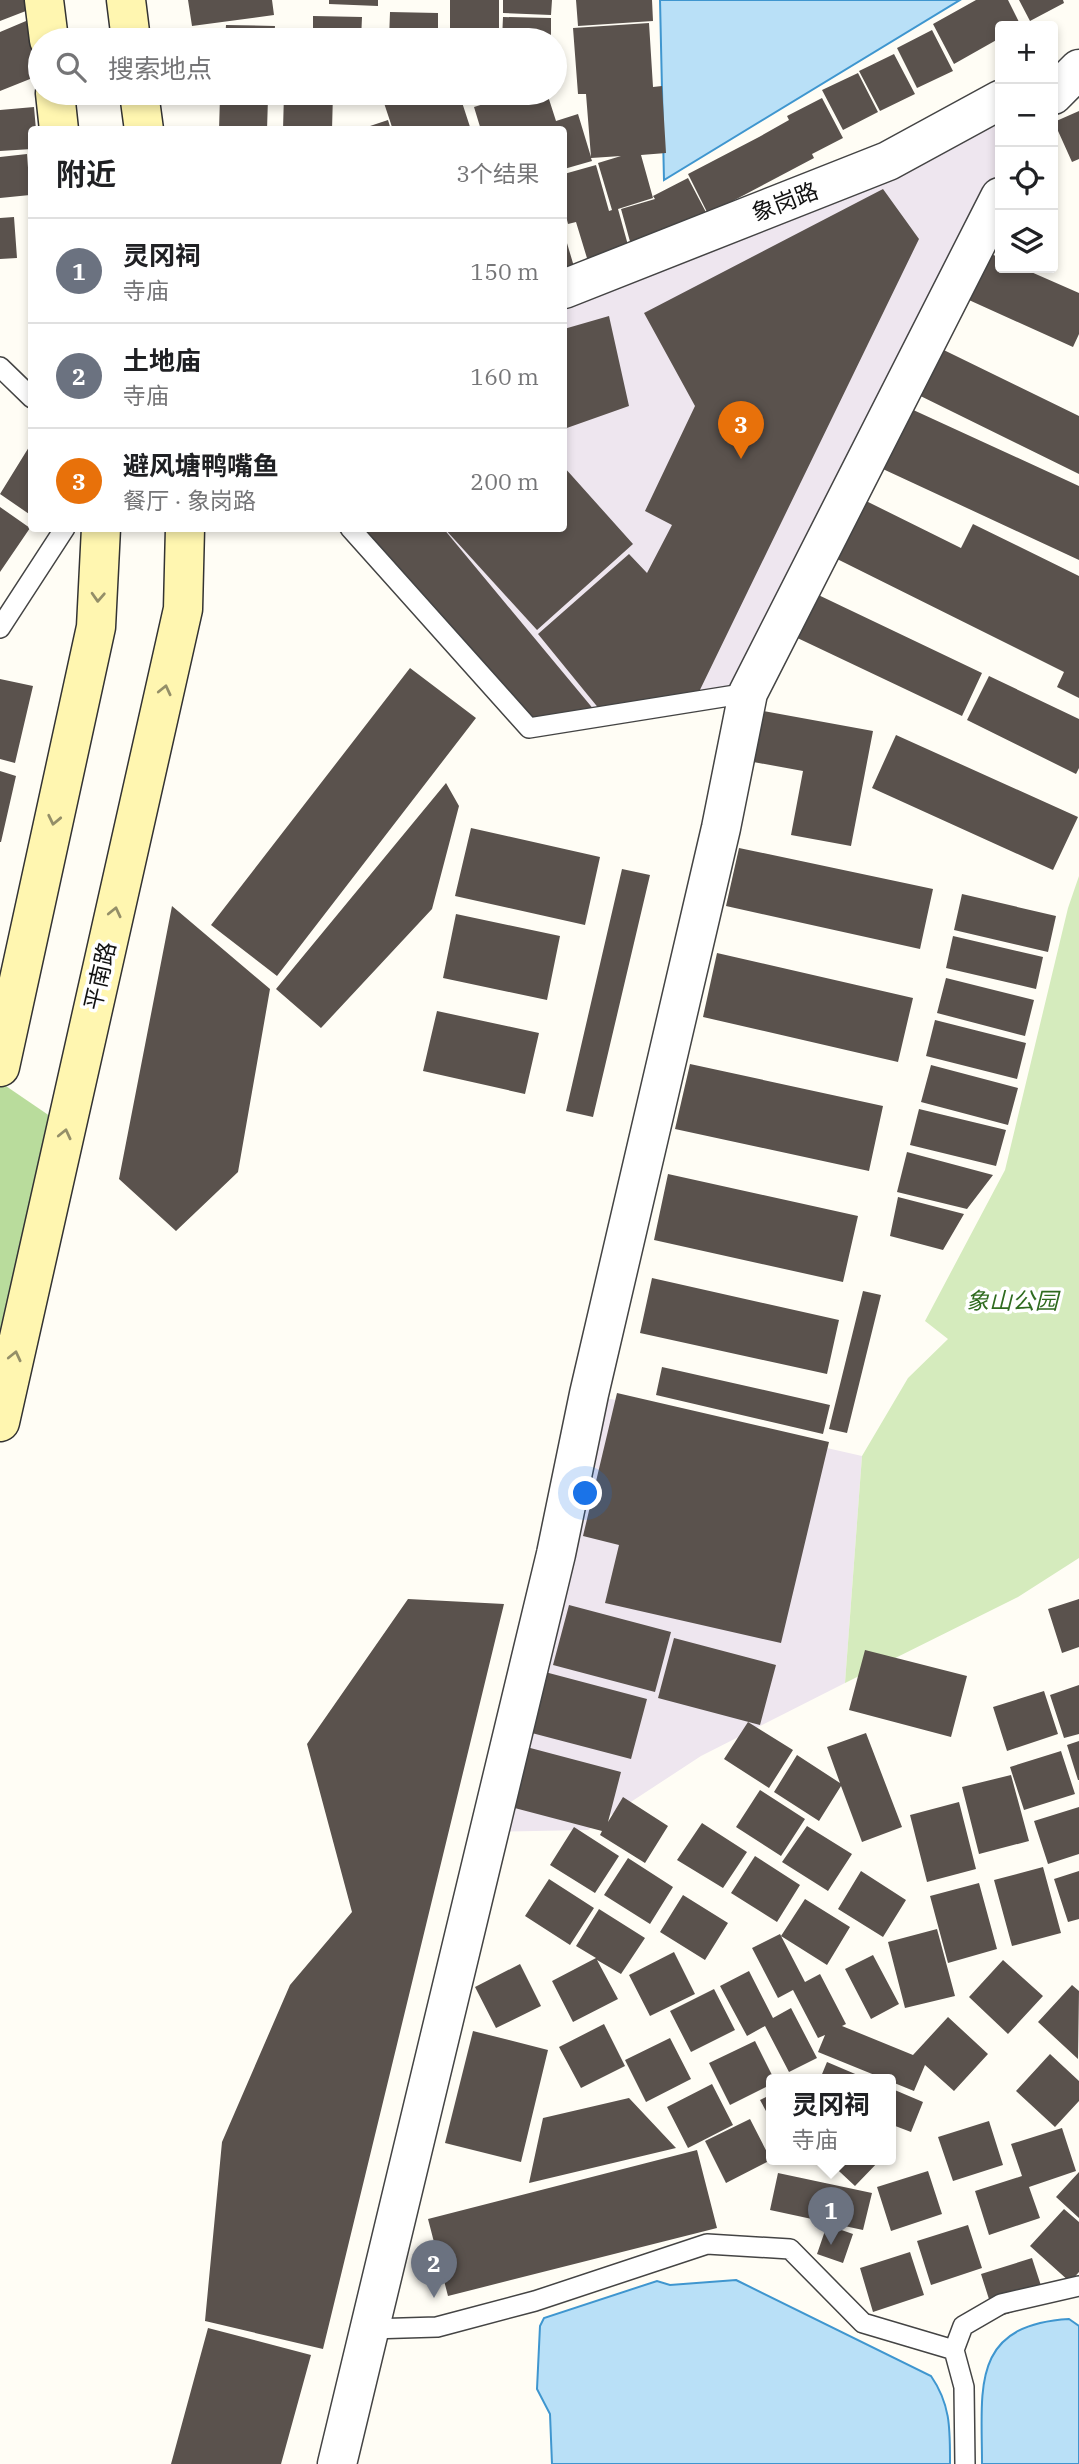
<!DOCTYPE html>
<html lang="zh">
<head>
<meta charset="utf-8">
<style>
	:root { --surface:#fff; --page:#f6f6f6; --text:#202124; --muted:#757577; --line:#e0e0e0; --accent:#7c3aed }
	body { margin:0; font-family:"IBM Plex Serif","Noto Sans SC",serif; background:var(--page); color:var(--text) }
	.controls { position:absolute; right:21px; top:21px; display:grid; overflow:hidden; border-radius:7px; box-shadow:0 4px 10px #0003 }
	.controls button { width:63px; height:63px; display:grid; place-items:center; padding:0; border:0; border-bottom:2px solid var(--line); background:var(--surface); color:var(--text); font:35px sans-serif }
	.you { position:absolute; left:586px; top:1494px; width:24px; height:24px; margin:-18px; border:5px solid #fff; border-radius:50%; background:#1a73e8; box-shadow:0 0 0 10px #1a73e833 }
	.badge { display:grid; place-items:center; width:46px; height:46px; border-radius:50%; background:var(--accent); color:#fff; font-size:23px; font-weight:700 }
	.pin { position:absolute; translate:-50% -58px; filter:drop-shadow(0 2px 4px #0008) }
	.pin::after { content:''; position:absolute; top:37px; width:24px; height:21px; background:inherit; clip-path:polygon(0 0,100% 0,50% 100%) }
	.popup { position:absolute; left:766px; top:2074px; width:130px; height:91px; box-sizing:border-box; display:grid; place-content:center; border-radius:7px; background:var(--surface); filter:drop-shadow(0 2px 5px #0005); font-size:23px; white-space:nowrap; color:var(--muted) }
	.popup b { font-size:26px; color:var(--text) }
	.popup::after { content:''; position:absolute; left:50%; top:100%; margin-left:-14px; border:14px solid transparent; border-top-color:var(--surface) }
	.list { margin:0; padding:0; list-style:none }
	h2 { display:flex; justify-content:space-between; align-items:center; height:91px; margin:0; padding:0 28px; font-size:30px }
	h2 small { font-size:23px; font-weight:400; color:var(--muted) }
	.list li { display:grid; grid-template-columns:46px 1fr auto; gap:21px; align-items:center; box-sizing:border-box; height:105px; padding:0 28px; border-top:2px solid var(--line) }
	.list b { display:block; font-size:26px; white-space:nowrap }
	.list p { margin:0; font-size:23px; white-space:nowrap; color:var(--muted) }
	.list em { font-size:23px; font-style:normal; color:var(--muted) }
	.icon { flex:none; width:38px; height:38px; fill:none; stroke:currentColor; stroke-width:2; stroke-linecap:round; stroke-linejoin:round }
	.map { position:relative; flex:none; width:1079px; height:2464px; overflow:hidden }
	.search { position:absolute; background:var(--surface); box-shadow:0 4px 10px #0003; left:28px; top:28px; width:539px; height:77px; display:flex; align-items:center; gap:18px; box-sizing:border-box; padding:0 24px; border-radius:38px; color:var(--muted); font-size:26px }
	.panel { position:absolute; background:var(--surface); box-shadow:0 4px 10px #0003; left:28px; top:126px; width:539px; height:406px; border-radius:7px }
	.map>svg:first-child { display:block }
	.industrial { fill:#eee6ef }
	.green { fill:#d5ebbd }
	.forest { fill:#b9dc9c }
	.water { fill:#b9e0f7; stroke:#3f96cf; stroke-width:2 }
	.building { fill:#5a524d }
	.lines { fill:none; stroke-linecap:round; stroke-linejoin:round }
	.lane-casing { stroke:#444; stroke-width:22 }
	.street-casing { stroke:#444; stroke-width:41 }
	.secondary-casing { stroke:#333; stroke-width:41 }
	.lane { stroke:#fff; stroke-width:19 }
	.street { stroke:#fff; stroke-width:38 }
	.secondary { stroke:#fff6b0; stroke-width:38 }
	.oneway { stroke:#948f68 }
	.labels { text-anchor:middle; stroke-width:7; stroke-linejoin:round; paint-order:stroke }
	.street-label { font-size:23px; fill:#111; stroke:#fff }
	.park-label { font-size:23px; font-style:italic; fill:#2f6b1f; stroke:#fff }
</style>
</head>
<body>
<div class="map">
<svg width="1079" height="2464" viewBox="0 0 1079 2464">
	<rect width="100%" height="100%" fill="#fffdf5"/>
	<!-- industrial -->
	<path class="industrial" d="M 1000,100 L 1000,197 L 748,693 L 529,728 L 350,529 L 564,528 L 564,289 Z
		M 589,1394 L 862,1456 L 845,1683 L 701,1756 L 588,1830 L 489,1832 Z"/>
	<!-- green -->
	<path class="green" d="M 1079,876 L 1079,1558 L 1018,1597 L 845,1683 L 862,1456 L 908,1378 L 948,1339 L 925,1321 L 1005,1170 L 1068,908 Z"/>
	<!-- forest -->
	<path class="forest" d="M 0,1082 L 66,1127 L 0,1422 Z"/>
	<!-- water -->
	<path class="water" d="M 660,0 L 960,0 L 664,180 Z
		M 736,2280 L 931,2376 C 951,2405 950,2430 950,2464 L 552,2464 L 550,2414 L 537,2389 L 540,2326 L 544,2318 L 657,2281 L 670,2285 Z
		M 1069,2319 L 1079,2326 L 1079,2464 L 982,2464 C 982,2388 970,2325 1069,2319 Z"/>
	<!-- building -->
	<path class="building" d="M 0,0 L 27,0 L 31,9 L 0,21 Z
		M 188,0 L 272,0 L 274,15 L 192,26 Z
		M 329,0 L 378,0 L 378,6 L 329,4 Z
		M 450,0 L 499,0 L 499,29 L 450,28 Z
		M 503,0 L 552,0 L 551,15 L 503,13 Z
		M 576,0 L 652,0 L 653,21 L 578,26 Z
		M 976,0 L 1008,0 L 1021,26 L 1000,26 L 1000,38 L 954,64 L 933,24 Z
		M 1019,0 L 1063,0 L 1064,3 L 1030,21 Z
		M 390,12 L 438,13 L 438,40 L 389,40 Z
		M 313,16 L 362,17 L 361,40 L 313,40 Z
		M 503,17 L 551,18 L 551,40 L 502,40 Z
		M 26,21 L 40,55 L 40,75 L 0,91 L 0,32 Z
		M 649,23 L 653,87 L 662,86 L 666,153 L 641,155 L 653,198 L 618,209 L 631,256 L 590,268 L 576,222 L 568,224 L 564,208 L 564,174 L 596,165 L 609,211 L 612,210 L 598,163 L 621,156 L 591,158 L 592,161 L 564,169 L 564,130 L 481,130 L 474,107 L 519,93 L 547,93 L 556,121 L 578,114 L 591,157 L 586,94 L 578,94 L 573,28 Z
		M 226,25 L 275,26 L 274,40 L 225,40 Z
		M 451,30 L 499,32 L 499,40 L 450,40 Z
		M 932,30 L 953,71 L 917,88 L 897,48 Z
		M 894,54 L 915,94 L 880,111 L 859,71 Z
		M 858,73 L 878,112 L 843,130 L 822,90 Z
		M 284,93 L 333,93 L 332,130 L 283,130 Z
		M 417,93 L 459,93 L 471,130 L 393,130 L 384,103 Z
		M 220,97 L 268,98 L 267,130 L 219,130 Z
		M 822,98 L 843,138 L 812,154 L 814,158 L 708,214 L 688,174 L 759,137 L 789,120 L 787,116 Z
		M 34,107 L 36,130 L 32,130 L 32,149 L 0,151 L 0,110 Z
		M 1079,111 L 1079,159 L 1072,162 L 1054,122 Z
		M 388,120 L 391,130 L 361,130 L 361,129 Z
		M 27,154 L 30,195 L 0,198 L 0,157 Z
		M 688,178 L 709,218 L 634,256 L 621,209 L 655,199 L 653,196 Z
		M 883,189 L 919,239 L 697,696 L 600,710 L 538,634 L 629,554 L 647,573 L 672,525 L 645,511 L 695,406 L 644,313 Z
		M 14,217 L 17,258 L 0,259 L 0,218 Z
		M 564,233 L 575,270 L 564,274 Z
		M 959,239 L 1000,258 L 1000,268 L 1022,268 L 1079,293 L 1079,334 L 1073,347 L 938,286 Z
		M 609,316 L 629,406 L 564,429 L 564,329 Z
		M 913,335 L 1079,416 L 1079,474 L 890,381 Z
		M 885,397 L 1079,486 L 1079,560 L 857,457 Z
		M 29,447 L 32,449 L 32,516 L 0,494 Z
		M 564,467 L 633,544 L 537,630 L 444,528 L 564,528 Z
		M 856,496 L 961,548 L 973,524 L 1079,576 L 1079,698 L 1057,687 L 1064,672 L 827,554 Z
		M 0,507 L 30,528 L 0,572 Z
		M 362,528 L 443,528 L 595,711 L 529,721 Z
		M 810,591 L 982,673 L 962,716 L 789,634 Z
		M 410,668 L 476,718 L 277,976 L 211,925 Z
		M 989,676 L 1079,719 L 1079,768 L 1076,774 L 967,720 Z
		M 0,679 L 33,686 L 15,763 L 0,759 Z
		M 758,710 L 873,731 L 851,846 L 791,835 L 803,771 L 748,761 Z
		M 896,735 L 1078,817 L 1053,870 L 872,788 Z
		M 0,771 L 16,776 L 1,842 L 0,842 Z
		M 446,783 L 459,806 L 432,909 L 321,1028 L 276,989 Z
		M 471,828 L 600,857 L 585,925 L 455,896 Z
		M 739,848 L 933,889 L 920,949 L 726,906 Z
		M 622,869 L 650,875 L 593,1117 L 566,1111 Z
		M 962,894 L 1056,916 L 1048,952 L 954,930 Z
		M 172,906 L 270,989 L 238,1172 L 176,1231 L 119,1179 Z
		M 456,914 L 560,936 L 547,1000 L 443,978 Z
		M 953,936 L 1043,957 L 1036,989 L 946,968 Z
		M 717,953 L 913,998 L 898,1062 L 703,1017 Z
		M 946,978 L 1034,1000 L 1025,1036 L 937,1013 Z
		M 437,1011 L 539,1033 L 525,1094 L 423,1071 Z
		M 935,1020 L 1026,1043 L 1017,1079 L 926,1056 Z
		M 690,1064 L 883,1106 L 869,1171 L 675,1129 Z
		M 931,1065 L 1018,1088 L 1008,1125 L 921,1102 Z
		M 919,1109 L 1006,1130 L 996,1166 L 910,1145 Z
		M 907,1152 L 993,1175 L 967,1209 L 897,1192 Z
		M 668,1174 L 858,1216 L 843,1282 L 654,1240 Z
		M 898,1197 L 964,1214 L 943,1250 L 890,1236 Z
		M 652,1278 L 839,1320 L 827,1374 L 640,1333 Z
		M 863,1291 L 881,1295 L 847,1433 L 829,1429 Z
		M 662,1367 L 830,1405 L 823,1434 L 656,1395 Z
		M 617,1393 L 829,1442 L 781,1643 L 605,1603 L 619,1545 L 583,1536 Z
		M 408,1599 L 504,1604 L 323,2349 L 205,2321 L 222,2142 L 290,1985 L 352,1912 L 307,1744 Z
		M 1079,1599 L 1079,1647 L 1062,1653 L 1048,1609 Z
		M 569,1605 L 671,1632 L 655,1692 L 553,1665 Z
		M 674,1638 L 776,1665 L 760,1725 L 658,1698 Z
		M 865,1650 L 967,1676 L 951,1737 L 849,1710 Z
		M 545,1672 L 647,1699 L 631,1759 L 528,1732 Z
		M 1079,1685 L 1079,1734 L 1064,1738 L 1050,1695 Z
		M 1044,1691 L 1058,1734 L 1007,1751 L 993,1707 Z
		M 748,1722 L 793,1750 L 769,1788 L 724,1759 Z
		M 866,1733 L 902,1827 L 862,1842 L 841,1786 L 819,1821 L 774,1792 L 797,1755 L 840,1783 L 827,1747 Z
		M 1079,1741 L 1079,1780 L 1078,1780 L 1067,1745 Z
		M 519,1745 L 621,1772 L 608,1822 L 623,1797 L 668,1826 L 645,1863 L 600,1835 L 602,1831 L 503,1805 Z
		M 1061,1751 L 1075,1794 L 1024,1810 L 1010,1767 Z
		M 1011,1775 L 1029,1841 L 979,1854 L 962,1787 Z
		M 760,1790 L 805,1819 L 781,1856 L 736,1827 Z
		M 959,1802 L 976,1869 L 927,1882 L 910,1815 Z
		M 1079,1807 L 1079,1854 L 1048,1864 L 1034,1821 Z
		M 702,1823 L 747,1852 L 723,1888 L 677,1860 Z
		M 807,1826 L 852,1854 L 828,1891 L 782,1862 Z
		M 574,1827 L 619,1856 L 595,1893 L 550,1865 Z
		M 755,1856 L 800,1885 L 777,1922 L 731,1893 Z
		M 628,1858 L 673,1887 L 650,1924 L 604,1895 Z
		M 1043,1867 L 1061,1933 L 1012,1946 L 994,1880 Z
		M 861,1871 L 906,1900 L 883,1937 L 838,1909 Z
		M 1079,1871 L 1079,1919 L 1068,1922 L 1054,1879 Z
		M 549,1879 L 594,1908 L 570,1945 L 525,1916 Z
		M 979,1883 L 997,1949 L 948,1963 L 930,1896 Z
		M 683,1895 L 728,1923 L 705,1960 L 660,1932 Z
		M 805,1899 L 850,1927 L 827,1965 L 781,1936 Z
		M 599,1909 L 645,1938 L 621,1974 L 597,1960 L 618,1999 L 573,2022 L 552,1981 L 596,1958 L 576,1946 Z
		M 937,1929 L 955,1996 L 905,2008 L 888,1942 Z
		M 780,1934 L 805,1982 L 820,1974 L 846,2024 L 842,2026 L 913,2055 L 948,2017 L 988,2054 L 954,2091 L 925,2065 L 914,2091 L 818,2052 L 825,2035 L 818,2038 L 793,1990 L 778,1998 L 752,1948 Z
		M 674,1952 L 695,1994 L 650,2016 L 629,1975 Z
		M 873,1955 L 899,2004 L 871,2019 L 845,1969 Z
		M 1003,1960 L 1043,1996 L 1008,2034 L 969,1997 Z
		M 520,1964 L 541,2006 L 496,2028 L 475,1987 Z
		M 749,1971 L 773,2018 L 791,2008 L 817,2058 L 789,2072 L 765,2026 L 747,2036 L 720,1986 Z
		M 1072,1985 L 1079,1991 L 1078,2059 L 1038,2022 Z
		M 714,1989 L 735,2030 L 691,2052 L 670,2011 Z
		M 604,2024 L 625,2066 L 581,2088 L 559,2047 Z
		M 473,2031 L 548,2050 L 521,2162 L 445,2143 Z
		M 670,2038 L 691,2079 L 646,2102 L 625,2060 Z
		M 755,2041 L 774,2079 L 772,2084 L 730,2105 L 709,2063 Z
		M 1050,2054 L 1079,2081 L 1079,2101 L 1055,2127 L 1016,2091 Z
		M 827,2062 L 867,2079 L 820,2079 Z
		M 712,2084 L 733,2125 L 688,2148 L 667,2107 Z
		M 890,2088 L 923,2102 L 911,2132 L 890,2124 Z
		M 772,2094 L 772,2122 L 760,2100 Z
		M 629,2098 L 676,2148 L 529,2183 L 543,2118 Z
		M 750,2119 L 771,2160 L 726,2183 L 705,2141 Z
		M 989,2121 L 1003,2165 L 953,2181 L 938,2137 Z
		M 1062,2128 L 1076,2171 L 1029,2187 L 1040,2218 L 989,2235 L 975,2191 L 1022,2176 L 1011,2144 Z
		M 697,2150 L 717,2228 L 448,2296 L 428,2219 Z
		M 826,2159 L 881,2159 L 855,2186 Z
		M 928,2171 L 942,2214 L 891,2231 L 877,2187 Z
		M 1079,2172 L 1079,2218 L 1056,2197 Z
		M 778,2173 L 872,2193 L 863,2230 L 770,2210 Z
		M 1064,2209 L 1079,2222 L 1079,2272 L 1070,2282 L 1030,2246 Z
		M 827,2225 L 853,2234 L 843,2263 L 817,2254 Z
		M 968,2225 L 982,2268 L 931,2285 L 917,2241 Z
		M 910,2252 L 924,2295 L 873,2312 L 860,2268 Z
		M 1032,2258 L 1046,2301 L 995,2318 L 981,2274 Z
		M 208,2328 L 311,2355 L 281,2464 L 171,2464 Z"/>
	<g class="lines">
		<defs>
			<path id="lane" d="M 0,367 L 32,398
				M 350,528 L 529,728 L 748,693
				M 0,628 L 65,528
				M 370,2329 L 437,2327 L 535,2301 L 707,2244 L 790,2249 L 863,2323 L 954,2350 L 964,2387 L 965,2464
				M 954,2350 L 963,2326 L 1001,2304 L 1079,2286"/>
			<path id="street" d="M 1053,95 L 1079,69
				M 564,289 L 888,161 L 1000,100
				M 337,2464 L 556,1554 L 589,1394 L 721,828 L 748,693 L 1000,197"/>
			<path id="secondary" d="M 44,0 L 49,40
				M 126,0 L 131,40
				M 55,93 L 59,130
				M 139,93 L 144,130
				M 0,1067 L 96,627 L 101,528
				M 0,1422 L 183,609 L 185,528"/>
		</defs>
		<!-- lane casing -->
		<use href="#lane" class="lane-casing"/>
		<!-- street casing -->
		<use href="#street" class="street-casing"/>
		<!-- secondary casing -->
		<use href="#secondary" class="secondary-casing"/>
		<!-- lane -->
		<use href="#lane" class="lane"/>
		<!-- street -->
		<use href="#street" class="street"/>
		<!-- secondary -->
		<use href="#secondary" class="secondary"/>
	</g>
	<!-- one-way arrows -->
	<defs><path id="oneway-chevron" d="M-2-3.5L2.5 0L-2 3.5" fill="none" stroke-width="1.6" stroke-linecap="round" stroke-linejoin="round" transform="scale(1.75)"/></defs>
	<g class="oneway">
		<use href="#oneway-chevron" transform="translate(98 597) rotate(93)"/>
		<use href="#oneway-chevron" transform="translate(165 690) rotate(-77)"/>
		<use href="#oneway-chevron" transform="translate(54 820) rotate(102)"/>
		<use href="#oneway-chevron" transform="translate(115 912) rotate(-77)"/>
		<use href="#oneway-chevron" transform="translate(65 1134) rotate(-77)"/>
		<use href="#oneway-chevron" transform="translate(15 1356) rotate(-77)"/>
	</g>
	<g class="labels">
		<!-- street labels -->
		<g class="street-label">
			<text transform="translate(785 202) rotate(-21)" y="8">象岗路</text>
			<text transform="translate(100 976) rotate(-77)" y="8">平南路</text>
		</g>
		<!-- park labels -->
		<g class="park-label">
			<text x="1012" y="1309">象山公园</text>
		</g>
	</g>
</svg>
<div class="controls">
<button>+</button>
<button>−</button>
<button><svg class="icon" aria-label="locate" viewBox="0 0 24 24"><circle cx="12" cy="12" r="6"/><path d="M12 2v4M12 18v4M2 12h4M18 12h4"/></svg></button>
<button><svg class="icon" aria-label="layers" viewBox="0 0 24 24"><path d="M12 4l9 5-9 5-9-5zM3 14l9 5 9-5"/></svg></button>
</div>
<div class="you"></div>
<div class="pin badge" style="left:831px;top:2245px;background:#6b7280">1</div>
<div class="popup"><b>灵冈祠</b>寺庙</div>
<div class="pin badge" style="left:434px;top:2298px;background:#6b7280">2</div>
<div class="pin badge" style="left:741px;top:459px;background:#e8710a">3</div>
<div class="search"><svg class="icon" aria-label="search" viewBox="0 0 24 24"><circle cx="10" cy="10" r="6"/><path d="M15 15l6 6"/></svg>搜索地点</div>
<section class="panel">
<h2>附近<small>3个结果</small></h2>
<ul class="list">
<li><span class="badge" style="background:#6b7280">1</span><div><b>灵冈祠</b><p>寺庙</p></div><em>150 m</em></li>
<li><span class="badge" style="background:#6b7280">2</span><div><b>土地庙</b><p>寺庙</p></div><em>160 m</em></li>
<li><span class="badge" style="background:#e8710a">3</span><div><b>避风塘鸭嘴鱼</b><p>餐厅 · 象岗路</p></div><em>200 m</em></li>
</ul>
</section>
</div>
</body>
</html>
